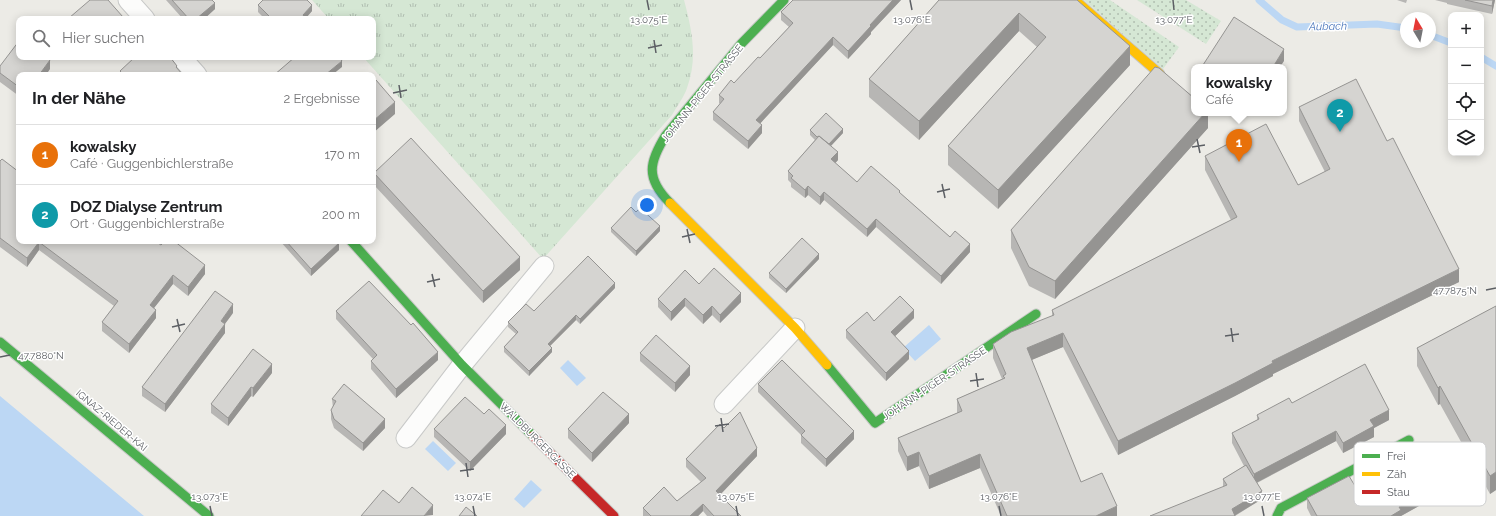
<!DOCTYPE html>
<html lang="de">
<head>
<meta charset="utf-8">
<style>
	:root { --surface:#fff; --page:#f2f2f2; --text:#202124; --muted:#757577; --line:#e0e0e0; --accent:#8e9092 }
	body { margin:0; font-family:Raleway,sans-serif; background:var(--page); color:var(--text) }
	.controls { position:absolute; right:12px; top:12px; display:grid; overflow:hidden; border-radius:8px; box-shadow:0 2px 10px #0003 }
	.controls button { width:36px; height:36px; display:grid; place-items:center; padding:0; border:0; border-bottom:1px solid var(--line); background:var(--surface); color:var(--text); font:20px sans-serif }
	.compass { position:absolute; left:1400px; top:12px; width:36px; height:36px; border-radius:50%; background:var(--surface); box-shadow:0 2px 10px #0003; rotate:350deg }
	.you { position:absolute; left:647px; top:205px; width:14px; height:14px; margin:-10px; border:3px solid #fff; border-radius:50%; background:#1a73e8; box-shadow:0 0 0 6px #1a73e833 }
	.badge { display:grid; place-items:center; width:26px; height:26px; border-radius:50%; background:var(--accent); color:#fff; font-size:13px; font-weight:700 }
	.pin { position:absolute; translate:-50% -33px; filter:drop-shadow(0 1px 2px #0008) }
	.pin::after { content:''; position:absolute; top:21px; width:14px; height:12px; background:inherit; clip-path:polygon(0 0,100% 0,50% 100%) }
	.popup { position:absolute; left:1191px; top:64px; width:96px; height:52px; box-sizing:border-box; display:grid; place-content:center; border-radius:8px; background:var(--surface); filter:drop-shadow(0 1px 3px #0005); font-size:13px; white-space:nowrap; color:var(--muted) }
	.popup b { font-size:15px; color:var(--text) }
	.popup::after { content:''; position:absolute; left:50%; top:100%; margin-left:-8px; border:8px solid transparent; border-top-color:var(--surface) }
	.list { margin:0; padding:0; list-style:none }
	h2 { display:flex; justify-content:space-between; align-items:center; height:52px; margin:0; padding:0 16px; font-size:17px }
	h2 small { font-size:13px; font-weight:400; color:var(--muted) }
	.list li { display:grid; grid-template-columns:26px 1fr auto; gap:12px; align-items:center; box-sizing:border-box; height:60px; padding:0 16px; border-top:1px solid var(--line) }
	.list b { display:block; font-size:15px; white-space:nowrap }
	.list p { margin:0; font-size:13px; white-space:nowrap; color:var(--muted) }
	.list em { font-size:13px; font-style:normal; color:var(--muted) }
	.icon { flex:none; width:22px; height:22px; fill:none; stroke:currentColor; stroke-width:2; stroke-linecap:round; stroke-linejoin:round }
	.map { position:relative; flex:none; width:1496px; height:516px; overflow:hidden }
	.search { position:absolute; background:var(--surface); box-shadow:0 2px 10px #0003; left:16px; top:16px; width:360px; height:44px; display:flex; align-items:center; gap:10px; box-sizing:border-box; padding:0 14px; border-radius:8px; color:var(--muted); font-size:15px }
	.panel { position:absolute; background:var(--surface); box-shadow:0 2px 10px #0003; left:16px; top:72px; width:360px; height:172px; border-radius:8px }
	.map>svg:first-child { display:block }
	.grass { fill:url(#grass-tufts) }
	.park { fill:url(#park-dots) }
	.water { fill:#bcd7f4 }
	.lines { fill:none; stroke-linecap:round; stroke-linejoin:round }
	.stream { stroke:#bcd7f4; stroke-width:7 }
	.street-casing { stroke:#c8c9c8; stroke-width:21 }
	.fast-casing { stroke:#c7c8c6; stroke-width:11 }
	.slow-casing { stroke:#c7c8c6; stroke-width:11 }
	.jam-casing { stroke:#c7c8c6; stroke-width:11 }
	.street { stroke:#fcfcfb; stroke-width:19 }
	.fast { stroke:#4caf50; stroke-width:9 }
	.slow { stroke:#ffc107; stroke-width:9 }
	.jam { stroke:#c62828; stroke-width:9 }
	.wall { fill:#b7b6b4 }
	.shaded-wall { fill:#959492 }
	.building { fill:#d5d4d1; stroke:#959492 }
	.ticks { fill:none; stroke:#5c5f64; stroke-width:1.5 }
	.labels { text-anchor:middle; stroke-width:3; stroke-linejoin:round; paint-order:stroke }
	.street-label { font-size:10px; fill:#5c5f64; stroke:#fff }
	.water-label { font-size:11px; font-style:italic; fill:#4b77bc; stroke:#fff }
	.key { fill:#fff; stroke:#cecfd0; stroke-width:1 }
	.key-label { font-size:11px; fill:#5c5f64 }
	.ticks-label { font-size:10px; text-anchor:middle; fill:#5c5f64; stroke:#fff; stroke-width:3; stroke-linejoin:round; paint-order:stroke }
</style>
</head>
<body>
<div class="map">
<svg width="1496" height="516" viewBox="0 0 1496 516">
	<defs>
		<pattern id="grass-tufts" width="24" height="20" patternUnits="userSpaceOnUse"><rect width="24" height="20" fill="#d5e7d4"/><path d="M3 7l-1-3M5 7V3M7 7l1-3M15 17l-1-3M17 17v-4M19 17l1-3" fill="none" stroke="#b0beb0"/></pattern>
		<pattern id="park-dots" width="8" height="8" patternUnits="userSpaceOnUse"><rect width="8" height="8" fill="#d5e7d4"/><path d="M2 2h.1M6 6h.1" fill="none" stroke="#b0beb0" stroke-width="1.8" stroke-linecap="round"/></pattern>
	</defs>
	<rect width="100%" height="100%" fill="#ecebe6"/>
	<!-- grass -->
	<path class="grass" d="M 312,0 L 684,0 C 692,30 698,58 687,88 C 684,97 677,106 672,115 L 543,259 L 363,57 L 373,57 L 373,19 L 329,19 Z"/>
	<!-- park -->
	<path class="park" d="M 1084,0 L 1110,0 L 1179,47 L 1163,69 Z
		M 1137,0 L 1186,0 L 1221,21 L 1206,44 Z"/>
	<!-- water -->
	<path class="water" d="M 929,325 L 941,339 L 915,361 L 903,348 Z
		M 568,360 L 586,378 L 577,386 L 560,368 Z
		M 0,396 L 144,516 L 0,516 Z
		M 433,441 L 456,463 L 448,471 L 425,449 Z
		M 531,480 L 542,490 L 524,508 L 514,499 Z"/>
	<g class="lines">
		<!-- stream -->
		<path class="stream" d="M 1259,0 L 1282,20 L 1297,27 L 1377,24 L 1406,28
			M 1430,35 L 1451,43
			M 1481,57 L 1496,66"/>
		<defs>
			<path id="street" d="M 128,0 L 145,19
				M 181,57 L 197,75
				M 724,404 L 795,328
				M 406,438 L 462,365 L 544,266"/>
			<path id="fast" d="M 670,203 C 645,178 649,162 666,135 L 741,44 L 784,0
				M 351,241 L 462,365 L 533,436
				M 0,342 L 209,516
				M 827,365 L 875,423 L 1036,314
				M 1277,516 L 1281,508 L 1409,440"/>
			<path id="slow" d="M 1075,0 L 1160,74
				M 670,203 L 795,328 L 827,365"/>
			<path id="jam" d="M 533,436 L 614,516"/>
		</defs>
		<!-- street casing -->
		<use href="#street" class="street-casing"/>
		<!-- fast casing -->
		<use href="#fast" class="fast-casing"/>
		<!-- slow casing -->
		<use href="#slow" class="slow-casing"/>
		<!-- jam casing -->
		<use href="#jam" class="jam-casing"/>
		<!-- street -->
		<use href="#street" class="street"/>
		<!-- fast -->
		<use href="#fast" class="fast"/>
		<!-- slow -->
		<use href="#slow" class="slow"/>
		<!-- jam -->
		<use href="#jam" class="jam"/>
	</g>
	<!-- wall -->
	<path class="wall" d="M 166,0 L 212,0 L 215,9 L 204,19 L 183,19 Z
		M 793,0 L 901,0 L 871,32 L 871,34 L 848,59 L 833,45 L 760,123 L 762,133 L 748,149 L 713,120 L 713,112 L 720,104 L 719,103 L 719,95 L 734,83 L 760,58 L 789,27 L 781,20 L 781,12 Z
		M 939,0 L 1077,0 L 1130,65 L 998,209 L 948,165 L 948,146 L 1037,47 L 1019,31 L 919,140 L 869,97 L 869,79 Z
		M 1397,0 L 1407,0 L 1406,3 Z
		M 1435,0 L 1495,0 L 1492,14 L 1447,4 L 1447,3 Z
		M 258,5 L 312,11 L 306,18 L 306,19 L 265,19 L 258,12 Z
		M 0,66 L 50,69 L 19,75 L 19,96 L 0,82 Z
		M 177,69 L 183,75 L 120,75 L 120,71 Z
		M 1299,107 L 1387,141 L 1459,282 L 1273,374 L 1273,376 L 1235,396 L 1118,455 L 1063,347 L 1031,360 L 1081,482 L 1117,516 L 1001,516 L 980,468 L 929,489 L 919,466 L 907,471 L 898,451 L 898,438 L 957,413 L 957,399 L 1002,379 L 993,358 L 993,344 L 1052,316 L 1052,310 L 1231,220 L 1205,170 L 1205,156 L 1298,185 L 1325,172 L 1299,121 Z
		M 1208,113 L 1208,128 L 1055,299 L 1029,286 L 1011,248 L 1011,230 Z
		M 810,130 L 843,133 L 831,146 L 838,160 L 835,163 L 857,182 L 900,193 L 950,237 L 970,252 L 941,284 L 876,227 L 867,237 L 824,200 L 820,205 L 808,195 L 805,198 L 791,187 L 791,183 L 788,180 L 788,171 L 815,140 L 810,135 Z
		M 0,161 L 19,241 L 161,245 L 205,274 L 188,296 L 173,284 L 154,308 L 156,318 L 129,353 L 102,331 L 102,322 L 114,306 L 39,250 L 27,267 L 0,247 Z
		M 374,173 L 520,270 L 483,303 L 374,185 Z
		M 611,228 L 660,231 L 636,256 L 611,232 Z
		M 280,241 L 337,241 L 339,250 L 311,276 Z
		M 819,259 L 786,293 L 769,278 L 769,273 Z
		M 699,284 L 741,302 L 720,323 L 712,315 L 703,324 L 685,306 L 671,321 L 658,307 L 658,299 Z
		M 615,288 L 580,324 L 576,320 L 550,346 L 552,352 L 529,376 L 504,352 L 504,347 L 516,334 L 508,327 L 508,322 L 534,311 Z
		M 1496,306 L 1496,490 L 1490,494 L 1440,404 L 1438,405 L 1417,366 L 1417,348 Z
		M 336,311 L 438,360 L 396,398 L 371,369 L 371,361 L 373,359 L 336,319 Z
		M 233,313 L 225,324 L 225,333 L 165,412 L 142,396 L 142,387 Z
		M 914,318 L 895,336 L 909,359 L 886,381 L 846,338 L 846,330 L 874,321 Z
		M 640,353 L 690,375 L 675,392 L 640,361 Z
		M 272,373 L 253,397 L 251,396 L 228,426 L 211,413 L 211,404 Z
		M 758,384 L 854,439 L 826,467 L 801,443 L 801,435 L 758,392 Z
		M 332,399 L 385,428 L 363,451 L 334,428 L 331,419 L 331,410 L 333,408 Z
		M 1292,403 L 1389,420 L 1374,428 L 1374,437 L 1343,453 L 1336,441 L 1257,483 L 1262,499 L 1235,516 L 1223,487 L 1223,479 L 1244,466 L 1232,443 L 1232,433 L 1257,420 L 1257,415 Z
		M 484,414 L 506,434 L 470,471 L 434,437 L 434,429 Z
		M 629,423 L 592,462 L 568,438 L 568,429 Z
		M 757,456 L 720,495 L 741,516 L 707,516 L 703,511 L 698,516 L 643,516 L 643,508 L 677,501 L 701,482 L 686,467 L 686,459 Z
		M 1388,469 L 1435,497 L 1401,516 L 1311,516 L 1307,508 L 1307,498 L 1358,491 L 1388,475 Z"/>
	<!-- shaded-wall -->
	<path class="shaded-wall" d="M 893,0 L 901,0 L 871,32 L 871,34 L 848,59 L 848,51 L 870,25 Z
		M 1493,0 L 1495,0 L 1492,14 L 1492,6 Z
		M 215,3 L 215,9 L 204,19 L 196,19 Z
		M 312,5 L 312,11 L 305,19 L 303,15 Z
		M 1019,13 L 1019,31 L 919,140 L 919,121 Z
		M 833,37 L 833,45 L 756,128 L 756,120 Z
		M 1130,46 L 1130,65 L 998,209 L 998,190 Z
		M 1284,49 L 1284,61 L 1280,67 L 1273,67 Z
		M 50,60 L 50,69 L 46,75 L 39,75 Z
		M 342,61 L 342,67 L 332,75 L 325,75 Z
		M 395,102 L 395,114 L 373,133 L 373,121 Z
		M 1205,113 L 1208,113 L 1208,128 L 1055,299 L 1055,281 Z
		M 762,125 L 762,133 L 748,149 L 748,141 Z
		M 843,129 L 843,133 L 827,150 L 827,146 Z
		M 838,152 L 838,160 L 831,168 L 831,159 Z
		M 808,186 L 808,195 L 805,198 L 805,190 Z
		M 824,192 L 824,200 L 820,205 L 820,197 Z
		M 876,219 L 876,227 L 867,237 L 867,229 Z
		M 660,226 L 660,231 L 636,256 L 636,251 Z
		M 39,242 L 39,250 L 27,267 L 27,258 Z
		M 339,243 L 339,250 L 311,276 L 311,269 Z
		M 970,244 L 970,252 L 941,284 L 941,276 Z
		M 819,254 L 819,259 L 786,293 L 786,289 Z
		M 520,257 L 520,270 L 483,303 L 483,291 Z
		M 205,265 L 205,274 L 188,296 L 188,287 Z
		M 1459,269 L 1459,282 L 1273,374 L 1273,376 L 1235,396 L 1118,455 L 1118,441 L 1272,361 Z
		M 173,275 L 173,284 L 150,313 L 150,305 Z
		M 615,283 L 615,288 L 580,324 L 580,319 Z
		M 741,293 L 741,302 L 720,323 L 720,315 Z
		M 685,298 L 685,306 L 671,321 L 671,312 Z
		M 233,304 L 233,313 L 221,329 L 221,321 Z
		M 712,306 L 712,315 L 703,324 L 703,315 Z
		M 156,310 L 156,318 L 129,353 L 129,344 Z
		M 914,310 L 914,318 L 891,340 L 891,332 Z
		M 576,315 L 576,320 L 548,348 L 548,344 Z
		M 225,324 L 225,333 L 165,412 L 165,404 Z
		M 1063,333 L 1063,347 L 1027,362 L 1027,348 Z
		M 552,348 L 552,352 L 529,376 L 529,371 Z
		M 909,351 L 909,359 L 886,381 L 886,373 Z
		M 438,352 L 438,360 L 396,398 L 396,389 Z
		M 272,364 L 272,373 L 253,397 L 253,388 Z
		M 690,366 L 690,375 L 675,392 L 675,383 Z
		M 1440,386 L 1440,404 L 1438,405 L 1438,388 Z
		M 251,387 L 251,396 L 228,426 L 228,418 Z
		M 1389,410 L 1389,420 L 1374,428 L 1374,437 L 1343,453 L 1343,443 L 1370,420 Z
		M 629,414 L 629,423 L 592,462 L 592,453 Z
		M 385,419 L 385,428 L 363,451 L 363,443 Z
		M 506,425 L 506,434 L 470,471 L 470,462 Z
		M 854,431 L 854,439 L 826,467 L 826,459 Z
		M 1336,431 L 1336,441 L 1254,484 L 1254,474 Z
		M 757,448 L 757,456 L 716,499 L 716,491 Z
		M 919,452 L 919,466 L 907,471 L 907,457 Z
		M 980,454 L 980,468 L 929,489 L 929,476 Z
		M 1496,472 L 1496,490 L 1490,494 L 1490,476 Z
		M 1435,487 L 1435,497 L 1401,516 L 1391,516 L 1399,507 Z
		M 1262,491 L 1262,499 L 1234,516 L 1235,516 L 1232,516 L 1232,509 Z
		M 703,504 L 703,511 L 698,516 L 690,516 Z
		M 433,505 L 433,515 L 424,516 Z
		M 1117,506 L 1117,516 L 1096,516 Z"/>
	<!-- building -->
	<path class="building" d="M 90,0 L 108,0 L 123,17 L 121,19 L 70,19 L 69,18 Z
		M 172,0 L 212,0 L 215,3 L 196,19 L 189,19 Z
		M 263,0 L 307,0 L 312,5 L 303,15 L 306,19 L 272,19 L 258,5 Z
		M 793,0 L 893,0 L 870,25 L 871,26 L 848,51 L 833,37 L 756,120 L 762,125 L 748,141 L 713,112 L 724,99 L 719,95 L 731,80 L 734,83 L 758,57 L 760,58 L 793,23 L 781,12 Z
		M 939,0 L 1077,0 L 1130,46 L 998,190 L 948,146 L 1046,37 L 1019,13 L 919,121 L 869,79 Z
		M 1465,0 L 1493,0 L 1492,6 Z
		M 1234,17 L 1284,49 L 1273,67 L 1206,67 L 1203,65 Z
		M 19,41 L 19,57 L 46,57 L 50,60 L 39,75 L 19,75 L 19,87 L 0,73 L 0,66 Z
		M 135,57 L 170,57 L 177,66 L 176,67 L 183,75 L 124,75 L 120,71 Z
		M 295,57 L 339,57 L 342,61 L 325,75 L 274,75 Z
		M 1155,67 L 1159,68 L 1194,98 L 1194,113 L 1205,113 L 1055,281 L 1029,267 L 1011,230 Z
		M 1356,79 L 1387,141 L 1393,138 L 1459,269 L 1272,361 L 1273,363 L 1235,383 L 1118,441 L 1063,333 L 1027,348 L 1081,482 L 1102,473 L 1117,506 L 1096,516 L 1007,516 L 980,454 L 929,476 L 919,452 L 907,457 L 898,438 L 962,411 L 957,399 L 1005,378 L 1003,376 L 1006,374 L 993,344 L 1011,332 L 1054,315 L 1052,310 L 1237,217 L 1205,156 L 1266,124 L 1298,185 L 1330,169 L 1299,107 Z
		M 376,80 L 395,102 L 373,121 L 373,83 Z
		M 826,113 L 843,129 L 829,144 L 819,136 L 817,137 L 810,130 Z
		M 819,136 L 838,152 L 831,159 L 857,182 L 871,166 L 900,191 L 899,192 L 950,237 L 955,231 L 970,244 L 941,276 L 876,219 L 867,229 L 824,192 L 820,197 L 808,186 L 805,190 L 791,178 L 793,176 L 788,171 Z
		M 411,138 L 520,257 L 483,291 L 374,173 Z
		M 2,159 L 19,172 L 19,241 L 155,241 L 161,245 L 165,241 L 174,241 L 205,265 L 188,287 L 173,275 L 150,305 L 156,310 L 129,344 L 102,322 L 118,301 L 39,242 L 27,258 L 0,238 L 0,161 Z
		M 631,207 L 636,212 L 640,208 L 660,226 L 636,251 L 611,228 Z
		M 802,238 L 819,254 L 786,289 L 769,273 Z
		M 286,241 L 337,241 L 339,243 L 311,269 Z
		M 588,256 L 615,283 L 580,319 L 576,315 L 548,344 L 552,348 L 529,371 L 504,347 L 518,332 L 508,322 L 526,304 L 534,311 Z
		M 714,268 L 741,293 L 720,315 L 712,306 L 703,315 L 685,298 L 671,312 L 658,299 L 685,270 L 699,284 Z
		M 369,281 L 411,325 L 413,323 L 438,352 L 396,389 L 371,361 L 377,355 L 336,311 Z
		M 215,291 L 233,304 L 221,321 L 225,324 L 165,404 L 142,387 Z
		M 900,296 L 914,310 L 891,332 L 909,351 L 886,373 L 846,330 L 867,312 L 874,321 Z
		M 1496,306 L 1496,472 L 1490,476 L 1440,386 L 1438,388 L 1417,348 Z
		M 656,335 L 690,366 L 675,383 L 640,353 Z
		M 253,349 L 272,364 L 253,388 L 251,387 L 228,418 L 211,404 Z
		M 782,360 L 854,431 L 826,459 L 801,435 L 805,431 L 758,384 Z
		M 1365,364 L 1389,410 L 1370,420 L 1374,426 L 1343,443 L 1336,431 L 1254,474 L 1232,433 L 1259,419 L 1257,415 L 1289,398 L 1292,403 Z
		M 344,384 L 385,419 L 363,443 L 334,419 L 331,410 L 336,401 L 332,399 Z
		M 603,392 L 629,414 L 592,453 L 568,429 Z
		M 465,397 L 484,414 L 489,409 L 506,425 L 470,462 L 434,429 Z
		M 740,412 L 757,448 L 716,491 L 741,516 L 714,516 L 703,504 L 690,516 L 651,516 L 643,508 L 664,487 L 677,501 L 706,478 L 686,459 L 720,424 L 724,428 Z
		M 1417,453 L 1435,487 L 1399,507 L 1401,510 L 1391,516 L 1317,516 L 1307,498 L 1349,476 L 1358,491 L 1391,474 L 1388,469 Z
		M 1246,465 L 1262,491 L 1232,509 L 1235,516 L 1150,516 L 1227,485 L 1223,479 Z
		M 412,487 L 433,505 L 424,516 L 361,516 L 383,490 L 399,503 Z
		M 466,507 L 477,516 L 459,516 Z"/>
	<!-- ticks -->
	<path class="ticks" d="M 647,0 L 649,10M 910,0 L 912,10M 1173,0 L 1174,10M 654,40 L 656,53M 648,48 L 662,45M 399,85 L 401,98M 393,93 L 407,90M 1197,139 L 1200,153M 1192,147 L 1205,145M 942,184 L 945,198M 937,192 L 950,189M 687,229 L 690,243M 682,237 L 695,234M 432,274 L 435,287M 427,282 L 440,279M 1486,290 L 1496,288M 177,319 L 180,332M 172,327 L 185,324M 1231,328 L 1233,342M 1225,336 L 1239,334M 0,357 L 10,355M 976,373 L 978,387M 970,381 L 984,379M 721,418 L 723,432M 715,426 L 729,424M 466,463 L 468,477M 460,471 L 474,469M 210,506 L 212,516M 473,506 L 475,516M 736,506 L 738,516M 999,506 L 1001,516M 1262,506 L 1264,516"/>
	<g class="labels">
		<!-- street labels -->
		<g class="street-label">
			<text transform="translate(702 93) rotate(-51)" y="4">JOHANN-PIGER-STRASSE</text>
			<text transform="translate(934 383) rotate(-34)" y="4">JOHANN-PIGER-STRASSE</text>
			<text transform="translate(112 420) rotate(40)" y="4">IGNAZ-RIEDER-KAI</text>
			<text transform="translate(538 440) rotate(45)" y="4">WALDBURGERGASSE</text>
		</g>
		<!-- water labels -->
		<g class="water-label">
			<text transform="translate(1328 26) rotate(-1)" y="4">Aubach</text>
		</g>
	</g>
	<!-- legend -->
	<rect x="1354" y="442" width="132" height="64" rx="6" class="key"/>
	<rect x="1362" y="454" width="18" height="4" fill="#4caf50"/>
	<rect x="1362" y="472" width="18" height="4" fill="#ffc107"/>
	<rect x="1362" y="490" width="18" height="4" fill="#c62828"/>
	<g class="key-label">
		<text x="1387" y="460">Frei</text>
		<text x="1387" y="478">Zäh</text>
		<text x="1387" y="496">Stau</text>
	</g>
	<g class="ticks-label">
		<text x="649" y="23">13.075°E</text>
		<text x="912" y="23">13.076°E</text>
		<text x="1174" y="23">13.077°E</text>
		<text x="1455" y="294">47.7875°N</text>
		<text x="41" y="359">47.7880°N</text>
		<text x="210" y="500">13.073°E</text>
		<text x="473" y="500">13.074°E</text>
		<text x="736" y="500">13.075°E</text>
		<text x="999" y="500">13.076°E</text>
		<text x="1262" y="500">13.077°E</text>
	</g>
</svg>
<div class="controls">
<button>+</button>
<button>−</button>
<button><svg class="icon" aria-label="locate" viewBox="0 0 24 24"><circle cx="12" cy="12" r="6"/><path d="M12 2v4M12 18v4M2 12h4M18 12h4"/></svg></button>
<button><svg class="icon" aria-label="layers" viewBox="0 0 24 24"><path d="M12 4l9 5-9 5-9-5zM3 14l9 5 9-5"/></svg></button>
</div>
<svg class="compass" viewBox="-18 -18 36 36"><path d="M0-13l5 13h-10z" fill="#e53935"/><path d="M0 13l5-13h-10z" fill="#757577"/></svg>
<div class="you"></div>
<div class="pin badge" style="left:1239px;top:162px;background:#e8710a">1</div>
<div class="popup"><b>kowalsky</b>Café</div>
<div class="pin badge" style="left:1340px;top:132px;background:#0f9aa8">2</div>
<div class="search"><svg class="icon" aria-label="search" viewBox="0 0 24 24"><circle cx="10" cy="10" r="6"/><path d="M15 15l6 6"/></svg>Hier suchen</div>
<section class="panel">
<h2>In der Nähe<small>2 Ergebnisse</small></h2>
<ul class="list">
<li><span class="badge" style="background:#e8710a">1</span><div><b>kowalsky</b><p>Café · Guggenbichlerstraße</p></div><em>170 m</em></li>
<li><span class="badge" style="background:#0f9aa8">2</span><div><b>DOZ Dialyse Zentrum</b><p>Ort · Guggenbichlerstraße</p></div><em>200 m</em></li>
</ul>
</section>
</div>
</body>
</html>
